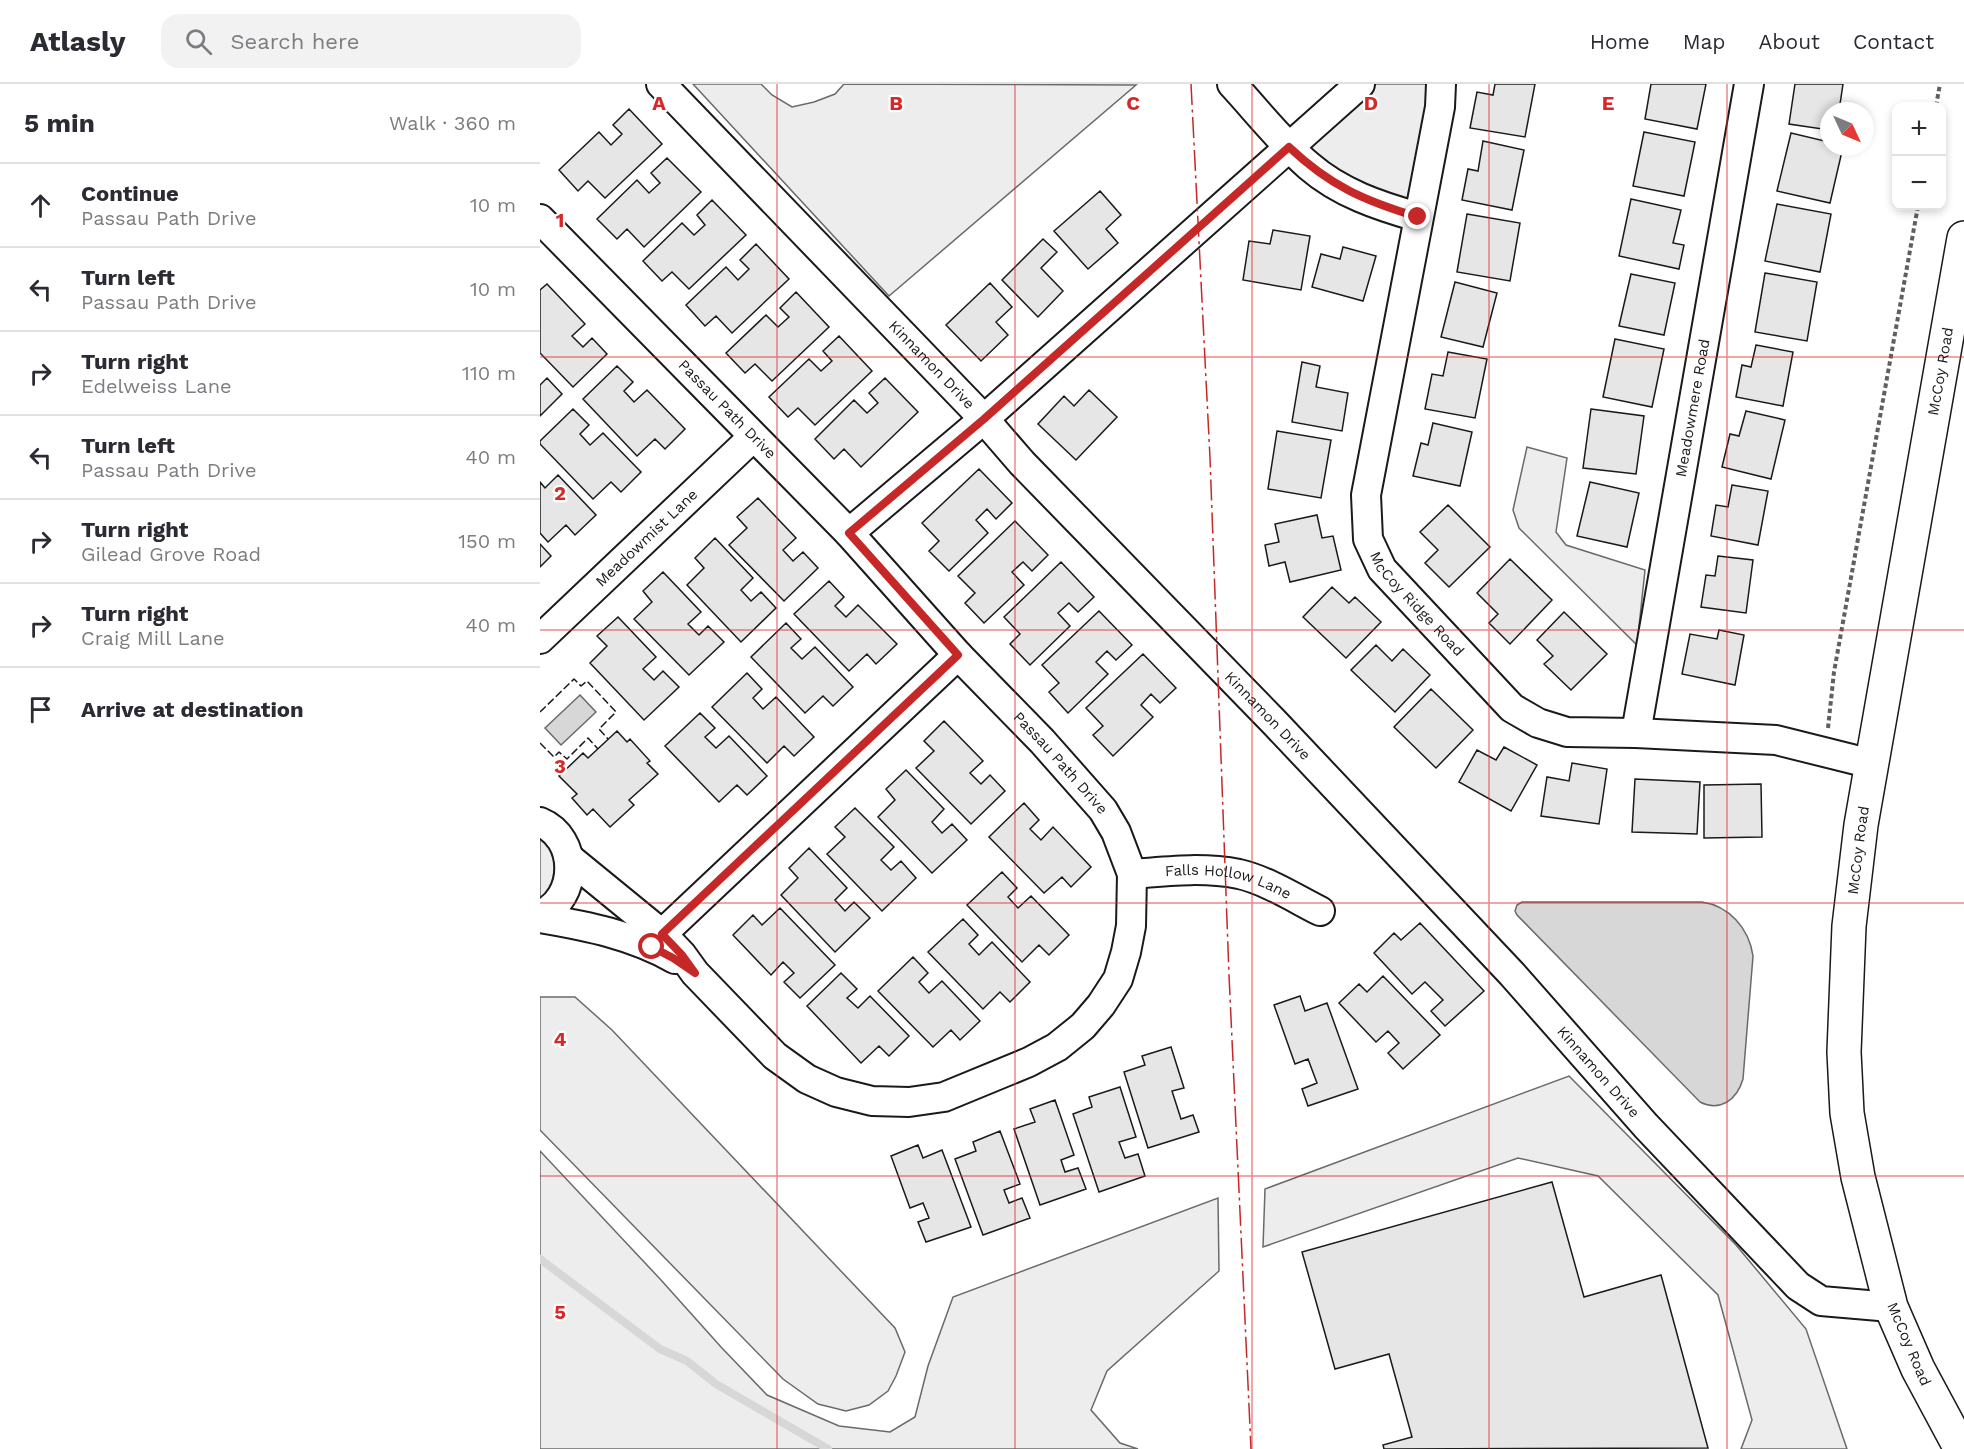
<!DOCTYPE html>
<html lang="en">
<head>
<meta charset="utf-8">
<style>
	:root { --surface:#fff; --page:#f2f2f3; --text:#2b2b33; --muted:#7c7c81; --line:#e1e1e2 }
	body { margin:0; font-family:"Work Sans",sans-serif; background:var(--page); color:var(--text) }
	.controls { position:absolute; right:18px; top:18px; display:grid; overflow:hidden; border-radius:12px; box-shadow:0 3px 9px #0003 }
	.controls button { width:54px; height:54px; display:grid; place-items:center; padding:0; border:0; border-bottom:2px solid var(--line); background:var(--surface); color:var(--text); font:30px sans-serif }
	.compass { position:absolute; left:1280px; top:18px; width:54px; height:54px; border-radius:50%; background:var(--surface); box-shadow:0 3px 9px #0003; rotate:134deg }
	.stop { position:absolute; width:18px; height:18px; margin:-14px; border:4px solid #c62828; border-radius:50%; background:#fff }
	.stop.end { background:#c62828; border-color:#fff; box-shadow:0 2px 6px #0008 }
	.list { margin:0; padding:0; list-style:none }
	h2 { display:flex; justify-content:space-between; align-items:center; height:78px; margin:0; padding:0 24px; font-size:26px }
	h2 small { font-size:20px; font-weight:400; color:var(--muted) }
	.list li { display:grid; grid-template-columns:39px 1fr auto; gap:18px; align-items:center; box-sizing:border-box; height:84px; padding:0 24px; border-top:2px solid var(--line) }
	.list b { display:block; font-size:22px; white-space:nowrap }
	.list p { margin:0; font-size:20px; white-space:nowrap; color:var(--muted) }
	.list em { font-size:20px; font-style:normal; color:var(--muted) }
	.icon { flex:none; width:33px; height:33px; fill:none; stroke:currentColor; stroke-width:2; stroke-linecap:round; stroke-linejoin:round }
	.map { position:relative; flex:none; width:1424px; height:1365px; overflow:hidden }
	header { display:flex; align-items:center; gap:36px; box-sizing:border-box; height:84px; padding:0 30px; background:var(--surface); border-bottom:2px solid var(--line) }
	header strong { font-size:28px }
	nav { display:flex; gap:33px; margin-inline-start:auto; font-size:21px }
	.search { width:420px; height:54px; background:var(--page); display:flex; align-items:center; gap:15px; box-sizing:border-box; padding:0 21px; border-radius:18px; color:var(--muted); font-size:22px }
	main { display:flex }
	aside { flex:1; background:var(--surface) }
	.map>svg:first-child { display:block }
	.built { fill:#ededed; stroke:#6a6a6a; stroke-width:1.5 }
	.water { fill:#d7d7d7; stroke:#6a6a6a; stroke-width:1.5 }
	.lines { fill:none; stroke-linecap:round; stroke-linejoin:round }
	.stream { stroke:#d7d7d7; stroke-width:8 }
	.building { fill:#e6e6e6; stroke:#1a1a1a; stroke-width:1.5 }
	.minor-casing { stroke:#1a1a1a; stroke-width:32 }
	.major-casing { stroke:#1a1a1a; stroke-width:36 }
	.path { stroke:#5f5f5f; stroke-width:4; stroke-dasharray:4.5 3; stroke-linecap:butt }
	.minor { stroke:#fff; stroke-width:28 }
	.major { stroke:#fff; stroke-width:33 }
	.fence { stroke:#1a1a1a; stroke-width:1.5; stroke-dasharray:8 3; stroke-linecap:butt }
	.power { stroke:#c62828; stroke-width:1.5; stroke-dasharray:21 4.5 3 4.5; stroke-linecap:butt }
	.route { stroke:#c62828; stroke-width:8 }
	.grid { fill:none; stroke:#d62828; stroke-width:1.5; stroke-opacity:0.55 }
	.labels { text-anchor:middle; stroke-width:4.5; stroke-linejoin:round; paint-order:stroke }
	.street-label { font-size:15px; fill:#1a1a1a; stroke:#fff }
	.grid-label { font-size:20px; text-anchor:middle; font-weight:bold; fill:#d62828; stroke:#fff; stroke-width:4.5; stroke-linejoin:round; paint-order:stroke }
</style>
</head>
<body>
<header>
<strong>Atlasly</strong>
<div class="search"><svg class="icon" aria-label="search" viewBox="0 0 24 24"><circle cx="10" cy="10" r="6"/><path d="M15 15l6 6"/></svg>Search here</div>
<nav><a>Home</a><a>Map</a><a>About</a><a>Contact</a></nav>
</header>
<main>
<aside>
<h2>5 min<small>Walk · 360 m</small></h2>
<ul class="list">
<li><svg class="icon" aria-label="ahead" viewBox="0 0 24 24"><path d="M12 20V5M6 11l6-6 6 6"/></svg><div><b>Continue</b><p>Passau Path Drive</p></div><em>10 m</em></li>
<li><svg class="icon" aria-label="left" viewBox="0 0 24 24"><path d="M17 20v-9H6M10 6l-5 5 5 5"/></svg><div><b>Turn left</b><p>Passau Path Drive</p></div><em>10 m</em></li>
<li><svg class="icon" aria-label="right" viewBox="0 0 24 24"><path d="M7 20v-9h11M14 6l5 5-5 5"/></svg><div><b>Turn right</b><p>Edelweiss Lane</p></div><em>110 m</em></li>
<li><svg class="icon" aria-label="left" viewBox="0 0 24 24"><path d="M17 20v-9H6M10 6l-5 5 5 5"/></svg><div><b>Turn left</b><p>Passau Path Drive</p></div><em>40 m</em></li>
<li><svg class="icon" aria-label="right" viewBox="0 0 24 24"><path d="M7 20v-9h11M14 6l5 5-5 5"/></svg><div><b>Turn right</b><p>Gilead Grove Road</p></div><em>150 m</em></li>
<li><svg class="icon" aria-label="right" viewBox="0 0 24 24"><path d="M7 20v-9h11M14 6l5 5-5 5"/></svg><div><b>Turn right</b><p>Craig Mill Lane</p></div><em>40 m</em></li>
<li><svg class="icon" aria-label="arrive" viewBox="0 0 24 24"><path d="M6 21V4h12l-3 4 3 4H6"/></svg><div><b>Arrive at destination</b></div></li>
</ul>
</aside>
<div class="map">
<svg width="1424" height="1365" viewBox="0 0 1424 1365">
	<rect width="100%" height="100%" fill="#fff"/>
	<!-- built -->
	<path class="built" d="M 153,0 L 221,0 L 232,11 L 252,23 L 274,18 L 295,10 L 304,0 L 596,1 L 349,212 Z
		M 820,0 L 901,0 L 878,133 L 749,63 Z
		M 987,363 L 1027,374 L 1016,448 L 1026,461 L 1105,486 L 1097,561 L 979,444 L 973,426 Z
		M 0,753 L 6,758 L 13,769 L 15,782 L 14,795 L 8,807 L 0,816 Z
		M 0,913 L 35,913 L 72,946 L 355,1244 L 365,1268 L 356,1292 L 348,1307 L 329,1321 L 306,1327 L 278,1320 L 243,1295 L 0,1046 Z
		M 1029,992 L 1196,1161 L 1266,1245 L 1307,1365 L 1201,1365 L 1212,1336 L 1178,1211 L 1058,1092 L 978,1074 L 723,1163 L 725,1105 Z
		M 0,1067 L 121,1196 L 181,1263 L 227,1311 L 299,1342 L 350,1348 L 375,1333 L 388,1282 L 413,1213 L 678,1114 L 679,1187 L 567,1287 L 551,1326 L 580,1359 L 598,1365 L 0,1365 Z"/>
	<!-- water -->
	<path class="water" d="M 40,611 L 56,628 L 21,661 L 5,644 Z
		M 982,818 L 1162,818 C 1189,822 1209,844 1213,872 L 1203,995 C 1197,1016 1180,1028 1160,1018 L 977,831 L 975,827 L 977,821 Z"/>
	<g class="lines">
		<!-- stream -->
		<path class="stream" d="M 0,1175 L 120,1265 L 147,1277 L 176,1300 L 288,1365"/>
	</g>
	<!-- building -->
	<path class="building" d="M 955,0 L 995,0 L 985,53 L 930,44 L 937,8 L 953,11 Z
		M 1111,0 L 1166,0 L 1157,45 L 1105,35 Z
		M 1255,0 L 1303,0 L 1299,27 L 1289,27 L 1289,46 L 1249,40 Z
		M 89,25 L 122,60 L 65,114 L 48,97 L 38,107 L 19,86 L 59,48 L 71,61 L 82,50 L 73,41 Z
		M 1104,48 L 1155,58 L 1144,112 L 1093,102 Z
		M 1251,49 L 1289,58 L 1289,63 L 1303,63 L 1290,119 L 1237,107 Z
		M 943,57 L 984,66 L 972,126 L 922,116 L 928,85 L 938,87 Z
		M 127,74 L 161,108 L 104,163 L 87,145 L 77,155 L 57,135 L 97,96 L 109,109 L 120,99 L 111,89 Z
		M 560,107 L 581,131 L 566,145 L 578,159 L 548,185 L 514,147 Z
		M 1091,115 L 1141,126 L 1133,159 L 1144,161 L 1139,185 L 1079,172 Z
		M 172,116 L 206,151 L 149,205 L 132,188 L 122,197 L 103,177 L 142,139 L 154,151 L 165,141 L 157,131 Z
		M 1237,120 L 1291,130 L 1280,188 L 1225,177 Z
		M 927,130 L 980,139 L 970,197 L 917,188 Z
		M 733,146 L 770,152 L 761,206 L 703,196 L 709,157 L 730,160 Z
		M 503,155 L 517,168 L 501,184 L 523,207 L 498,233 L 462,196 Z
		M 216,160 L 249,195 L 192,249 L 176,232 L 165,242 L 146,221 L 186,183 L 198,196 L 209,185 L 200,176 Z
		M 803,163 L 836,172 L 823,217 L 772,203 L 781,170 L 800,175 Z
		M 1225,189 L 1277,198 L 1267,257 L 1215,248 Z
		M 1091,190 L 1135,199 L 1124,251 L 1079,242 Z
		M 915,198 L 957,209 L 943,263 L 901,253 Z
		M 450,199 L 472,223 L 456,238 L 468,251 L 441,277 L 406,241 Z
		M 7,200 L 45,240 L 32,252 L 43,263 L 52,254 L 67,270 L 33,303 L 0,269 L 0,206 Z
		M 256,208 L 289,243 L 232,297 L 215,280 L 205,289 L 186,269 L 226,231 L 238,243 L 249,233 L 240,224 Z
		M 299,252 L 332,287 L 275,341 L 258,324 L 248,333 L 229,313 L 269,275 L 281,287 L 292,277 L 283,267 Z
		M 1075,255 L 1124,265 L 1112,323 L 1063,313 Z
		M 1216,261 L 1253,268 L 1243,322 L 1196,313 L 1202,281 L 1211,283 Z
		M 908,268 L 947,275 L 935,334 L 885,325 L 892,290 L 903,292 Z
		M 762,278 L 780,282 L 776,303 L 808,309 L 802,347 L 752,338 Z
		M 77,282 L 93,298 L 84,307 L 94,318 L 107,306 L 145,345 L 125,365 L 115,355 L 97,372 L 43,315 Z
		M 7,294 L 22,310 L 0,332 L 0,301 Z
		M 345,294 L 378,328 L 321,383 L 304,365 L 294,375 L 275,355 L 314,316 L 327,329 L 338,319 L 329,309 Z
		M 549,306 L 577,333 L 536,376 L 498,340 L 524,312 L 534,322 Z
		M 33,325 L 49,341 L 40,350 L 50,361 L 63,349 L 101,388 L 81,408 L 71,398 L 53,415 L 0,360 L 0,357 Z
		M 1051,325 L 1104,332 L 1096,390 L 1043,384 Z
		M 1206,327 L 1245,336 L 1231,395 L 1182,383 L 1190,350 L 1199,352 Z
		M 893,339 L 932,348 L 920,402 L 873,392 L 881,359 L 888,361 Z
		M 737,347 L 791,356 L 781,414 L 728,405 Z
		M 439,385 L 472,419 L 456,435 L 447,425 L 436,436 L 448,449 L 409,487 L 389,467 L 399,457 L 382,439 Z
		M 18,391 L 56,431 L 35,451 L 26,441 L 8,458 L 0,449 L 0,398 L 5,404 Z
		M 1050,398 L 1099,409 L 1087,463 L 1037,452 Z
		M 1192,401 L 1228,407 L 1218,461 L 1171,452 L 1176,421 L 1188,423 Z
		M 218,414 L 256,454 L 243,466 L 253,477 L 263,468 L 278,484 L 244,517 L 189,461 L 207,444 L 197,433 Z
		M 908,421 L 950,463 L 909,503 L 885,479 L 898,466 L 880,448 Z
		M 777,431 L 782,454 L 793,452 L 801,486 L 750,498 L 745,478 L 729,482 L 725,461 L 739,458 L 735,440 Z
		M 475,437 L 508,471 L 492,487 L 483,478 L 472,488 L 484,501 L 444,539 L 425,519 L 435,509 L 418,492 Z
		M 175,454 L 213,494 L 201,506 L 211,517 L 221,508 L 236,524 L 201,558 L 147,501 L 164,484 L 155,474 Z
		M 0,460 L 11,472 L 0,483 Z
		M 1178,472 L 1213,476 L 1206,529 L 1161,523 L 1166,491 L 1175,492 Z
		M 970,475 L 1012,516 L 970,560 L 949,539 L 958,530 L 937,509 Z
		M 521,478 L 554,513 L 538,528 L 529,519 L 518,529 L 530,542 L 490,581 L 470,560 L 480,550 L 464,533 Z
		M 123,488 L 161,528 L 148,540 L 159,551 L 168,542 L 184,558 L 149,591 L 94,535 L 112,518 L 103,507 Z
		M 289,497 L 304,513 L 295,522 L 306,533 L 318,521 L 357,560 L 336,580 L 327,570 L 309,587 L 254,530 Z
		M 792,503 L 809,519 L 815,513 L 841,538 L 806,574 L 763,533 Z
		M 559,527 L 592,561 L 576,576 L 567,567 L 556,578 L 568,590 L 528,629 L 509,608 L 519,599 L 502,581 Z
		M 1024,528 L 1067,570 L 1031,606 L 1004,580 L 1013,572 L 997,556 Z
		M 78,533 L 116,573 L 103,585 L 114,596 L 123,587 L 139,603 L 104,636 L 50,579 L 67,562 L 57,552 Z
		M 246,539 L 261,555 L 251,564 L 262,575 L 275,563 L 313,603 L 293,622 L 283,612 L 265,629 L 211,573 Z
		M 1179,546 L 1204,551 L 1195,601 L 1142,590 L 1150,550 L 1177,555 Z
		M 836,561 L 852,577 L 863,565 L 890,591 L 855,628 L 811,586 Z
		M 603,570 L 636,604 L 620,619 L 611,610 L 601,621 L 613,633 L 573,672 L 553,651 L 563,642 L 546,624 Z
		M 207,589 L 222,605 L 213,614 L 223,625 L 236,613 L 274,653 L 254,672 L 244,662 L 227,679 L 172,623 Z
		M 891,605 L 933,646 L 896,684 L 854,643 Z
		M 160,629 L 175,644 L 165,653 L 176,664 L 189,652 L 227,692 L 207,711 L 197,701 L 179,718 L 125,662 Z
		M 404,637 L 443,677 L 430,689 L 441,700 L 450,691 L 465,707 L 431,740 L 376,684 L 394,667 L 384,657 Z
		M 77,647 L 87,658 L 90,655 L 110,677 L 107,679 L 118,690 L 89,716 L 94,721 L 70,743 L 53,725 L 47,731 L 32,714 L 37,710 L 19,692 L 43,669 L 48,674 Z
		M 964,663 L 997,681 L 971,727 L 919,698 L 937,666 L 956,676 Z
		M 1032,679 L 1067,685 L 1059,740 L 1001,732 L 1007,693 L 1029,697 Z
		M 366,686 L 404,725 L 392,738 L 402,749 L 412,740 L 427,756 L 392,789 L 338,733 L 355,716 L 346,705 Z
		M 1095,695 L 1160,698 L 1157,750 L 1092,748 Z
		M 1221,700 L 1222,753 L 1164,754 L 1164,701 Z
		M 484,719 L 499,736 L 490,745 L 501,756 L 513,743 L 551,783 L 531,803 L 522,793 L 504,809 L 449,753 Z
		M 315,724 L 354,763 L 341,776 L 351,786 L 361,777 L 376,794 L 342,827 L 287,770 L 305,753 L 295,743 Z
		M 269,764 L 307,804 L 295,816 L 305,827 L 314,818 L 330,834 L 295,868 L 241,811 L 258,794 L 249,784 Z
		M 462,788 L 477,804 L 468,813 L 478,824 L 491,812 L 529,851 L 509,871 L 499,861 L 482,878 L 427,821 Z
		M 240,824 L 295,881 L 260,914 L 244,898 L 254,889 L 243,878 L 231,891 L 193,851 L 213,831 L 222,841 Z
		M 423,835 L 438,851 L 429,860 L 439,871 L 452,858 L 490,898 L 470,918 L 460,908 L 443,925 L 388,868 Z
		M 880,839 L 944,907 L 905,942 L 891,927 L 903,916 L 885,898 L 872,910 L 834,869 L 854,849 L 861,856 Z
		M 373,873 L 388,889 L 379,898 L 389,909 L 402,897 L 440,937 L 420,956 L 411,946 L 393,963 L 338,907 Z
		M 301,889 L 317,905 L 307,914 L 318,924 L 330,912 L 369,952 L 349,972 L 339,962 L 321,979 L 267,922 Z
		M 843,892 L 900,951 L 863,985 L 848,969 L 859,959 L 848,947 L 836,958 L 799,919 L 819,900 L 827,908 Z
		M 760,912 L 765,927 L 787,919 L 818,1005 L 768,1022 L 762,1005 L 777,999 L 768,975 L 755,980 L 734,921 Z
		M 631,963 L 644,1004 L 632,1007 L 641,1035 L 653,1031 L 659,1048 L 608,1064 L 584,988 L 605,981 L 602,972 Z
		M 580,1003 L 596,1053 L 579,1058 L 585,1074 L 598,1070 L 605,1092 L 559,1108 L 533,1030 L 552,1023 L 549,1013 Z
		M 515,1016 L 534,1071 L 521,1076 L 525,1088 L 538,1084 L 546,1105 L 500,1121 L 474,1045 L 495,1038 L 490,1025 Z
		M 460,1047 L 480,1100 L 464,1106 L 469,1119 L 482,1114 L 490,1134 L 443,1151 L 415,1075 L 436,1067 L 433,1058 Z
		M 378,1061 L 383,1074 L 402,1066 L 431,1143 L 386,1158 L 378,1138 L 389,1134 L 383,1119 L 370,1124 L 351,1072 Z
		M 1012,1098 L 1044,1213 L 1121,1191 L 1168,1364 L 844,1365 L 843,1361 L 872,1353 L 849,1270 L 795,1285 L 762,1168 Z"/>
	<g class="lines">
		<defs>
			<g id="minor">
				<path id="s1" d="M 121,0 L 444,335 L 482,379 L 734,638 L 972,890 L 1106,1042 L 1258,1202 L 1281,1217 L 1351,1223"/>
				<path d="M 692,0 C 717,27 741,58 769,82 C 800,109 839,122 878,133"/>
				<path id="s2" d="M 901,0 L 900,23 L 826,411 L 828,455 L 842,485 L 972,624 L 998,639 L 1027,648 L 1096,649 L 1236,656 L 1332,680"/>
				<path id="s3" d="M 0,135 L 309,449 L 418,571 L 502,657 L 563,726 L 576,748 L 592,790 L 591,842 L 586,868 L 578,895 L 561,921 L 543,942 L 517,963 L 489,978 L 404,1013 L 369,1018 L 332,1017 L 296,1008 L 267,995 L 235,972 L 155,889 L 142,871 L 122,850 L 29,774"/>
				<path d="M 309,449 L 444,335 L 820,0"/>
				<path id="s4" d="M 0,555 L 213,353"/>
				<path id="s5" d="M 1096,649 L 1209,0"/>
				<path d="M 0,738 C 39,754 39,814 0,831"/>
				<path id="s6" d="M 592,790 C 628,787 663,783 699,790 C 726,796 756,815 780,827"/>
				<path d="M 0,834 C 47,842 93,851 135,875"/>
				<path d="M 122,850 L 418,571"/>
			</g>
			<g id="major">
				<path id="s7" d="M 1421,1365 L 1378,1285 L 1351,1223 L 1318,1093 L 1307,1029 L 1304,968 L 1309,842 L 1321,741 L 1424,154"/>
			</g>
		</defs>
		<!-- minor casing -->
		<use href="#minor" class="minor-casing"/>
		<!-- major casing -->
		<use href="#major" class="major-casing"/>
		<!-- path -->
		<path class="path" d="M 1396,22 L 1400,0
			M 1288,644 L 1294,588 L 1378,122"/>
		<!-- minor -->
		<use href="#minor" class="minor"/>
		<!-- major -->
		<use href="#major" class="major"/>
		<!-- fence -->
		<path class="fence" d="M 0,628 L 34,595 L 41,602 L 47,597 L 76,628 L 59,645 L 68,655
			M 0,659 L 14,673 L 19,668 L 27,675 L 48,654 L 58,665"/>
		<!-- power -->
		<path class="power" d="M 651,0 L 670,374 L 689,891 L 711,1365"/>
	</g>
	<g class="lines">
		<!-- route -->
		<path class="route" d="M 112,863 L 133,874 L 155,889 L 142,871 L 122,850 L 418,571 L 309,449 L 444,335 L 749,63 C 790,102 825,117 878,133"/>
	</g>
	<!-- grid -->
	<path class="grid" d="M 237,0 L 237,1365M 475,0 L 475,1365M 712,0 L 712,1365M 949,0 L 949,1365M 1187,0 L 1187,1365M 0,273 L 1424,273M 0,546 L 1424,546M 0,819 L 1424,819M 0,1092 L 1424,1092"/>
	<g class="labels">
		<!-- street labels -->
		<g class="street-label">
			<text dy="5" stroke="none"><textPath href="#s1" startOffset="390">Kinnamon Drive</textPath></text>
			<text dy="5" stroke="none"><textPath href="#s7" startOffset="1107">McCoy Road</textPath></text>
			<text dy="5" stroke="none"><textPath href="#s5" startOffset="330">Meadowmere Road</textPath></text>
			<text dy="5" stroke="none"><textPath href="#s3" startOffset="267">Passau Path Drive</textPath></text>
			<text dy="5" stroke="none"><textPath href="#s4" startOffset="147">Meadowmist Lane</textPath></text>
			<text dy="5" stroke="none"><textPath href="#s2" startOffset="544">McCoy Ridge Road</textPath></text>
			<text dy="5" stroke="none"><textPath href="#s1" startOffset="876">Kinnamon Drive</textPath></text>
			<text dy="5" stroke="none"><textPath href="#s3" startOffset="753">Passau Path Drive</textPath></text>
			<text dy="5" stroke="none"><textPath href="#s7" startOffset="621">McCoy Road</textPath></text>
			<text dy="5" stroke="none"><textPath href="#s6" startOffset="98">Falls Hollow Lane</textPath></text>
			<text dy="5" stroke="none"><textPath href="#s1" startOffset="1362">Kinnamon Drive</textPath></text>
			<text transform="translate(1369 1260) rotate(67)" y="5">McCoy Road</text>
		</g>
	</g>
	<g class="grid-label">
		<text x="119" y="26">A</text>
		<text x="356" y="26">B</text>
		<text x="593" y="26">C</text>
		<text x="831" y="26">D</text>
		<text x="1068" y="26">E</text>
		<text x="20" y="143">1</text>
		<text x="20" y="416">2</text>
		<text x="20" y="689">3</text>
		<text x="20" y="962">4</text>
		<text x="20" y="1235">5</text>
	</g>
</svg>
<div class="controls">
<button>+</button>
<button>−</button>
</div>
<svg class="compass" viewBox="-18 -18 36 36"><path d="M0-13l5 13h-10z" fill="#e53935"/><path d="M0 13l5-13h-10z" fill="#7c7c81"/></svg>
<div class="stop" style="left:112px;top:863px"></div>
<div class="stop end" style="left:878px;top:133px"></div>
</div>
</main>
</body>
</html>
